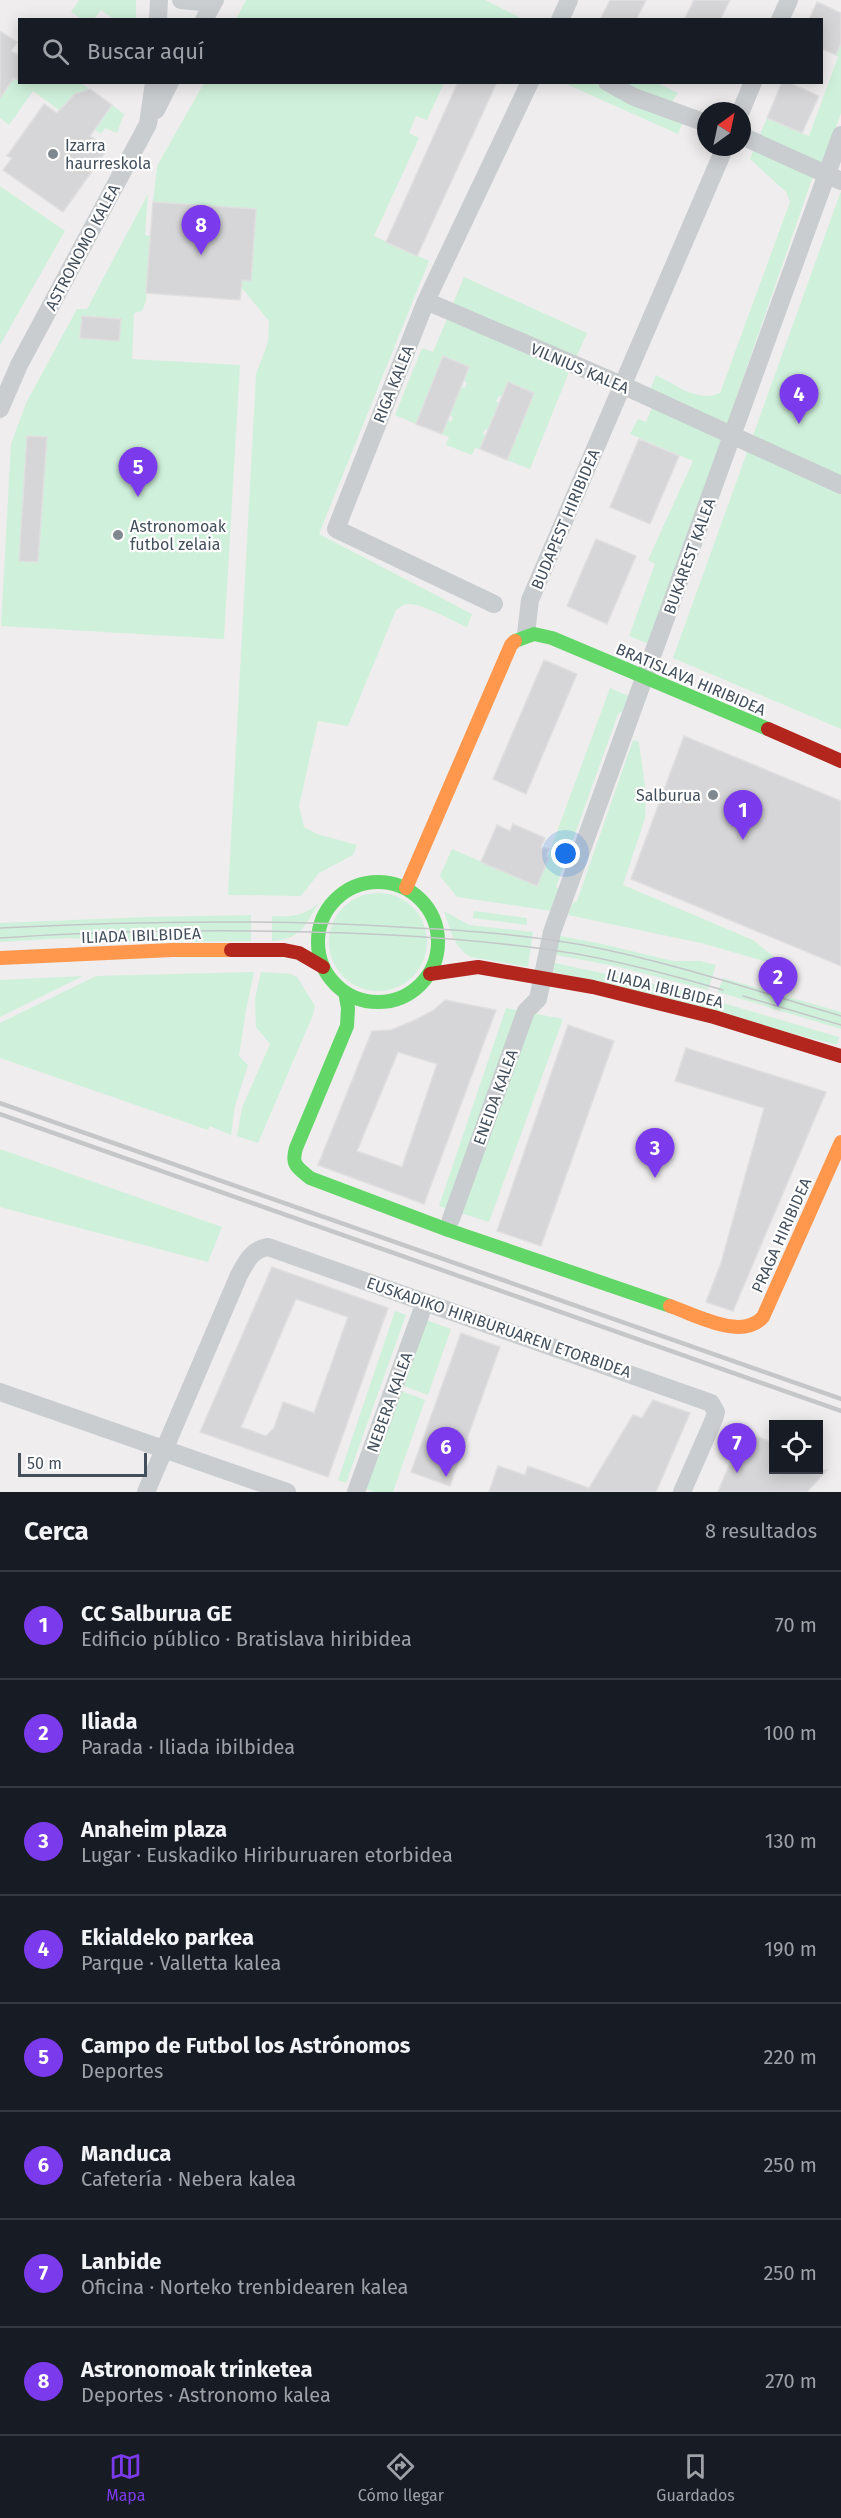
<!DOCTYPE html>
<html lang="es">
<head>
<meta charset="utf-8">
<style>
	:root { --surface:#171b24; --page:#242831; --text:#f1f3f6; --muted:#9ea1a6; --line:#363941; --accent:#7c3aed }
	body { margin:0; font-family:"Fira Sans",sans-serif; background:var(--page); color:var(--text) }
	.controls { position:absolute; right:18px; bottom:18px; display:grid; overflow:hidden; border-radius:0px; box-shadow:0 3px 15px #0003 }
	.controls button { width:54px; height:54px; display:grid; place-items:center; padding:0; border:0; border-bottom:2px solid var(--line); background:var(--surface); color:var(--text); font:30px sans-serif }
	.compass { position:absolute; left:697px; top:102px; width:54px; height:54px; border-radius:50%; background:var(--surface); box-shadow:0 3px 15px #0003; rotate:33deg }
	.scale { position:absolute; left:18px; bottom:15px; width:129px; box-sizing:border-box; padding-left:6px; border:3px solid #43505c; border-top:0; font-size:16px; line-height:21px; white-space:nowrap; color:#43505c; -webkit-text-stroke:4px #fff; paint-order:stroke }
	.you { position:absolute; left:566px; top:854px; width:21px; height:21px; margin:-15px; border:4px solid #fff; border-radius:50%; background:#1a73e8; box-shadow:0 0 0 9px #1a73e833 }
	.badge { display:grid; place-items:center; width:39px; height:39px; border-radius:50%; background:var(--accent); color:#fff; font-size:20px; font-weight:700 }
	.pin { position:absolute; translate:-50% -50px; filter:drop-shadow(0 2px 3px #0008) }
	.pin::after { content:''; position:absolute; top:32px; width:21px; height:18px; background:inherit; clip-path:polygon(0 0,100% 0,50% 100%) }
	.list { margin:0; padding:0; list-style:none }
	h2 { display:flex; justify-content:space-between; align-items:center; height:78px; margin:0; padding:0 24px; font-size:26px }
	h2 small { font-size:20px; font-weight:400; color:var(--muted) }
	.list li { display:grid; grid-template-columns:39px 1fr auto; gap:18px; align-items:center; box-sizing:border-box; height:108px; padding:0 24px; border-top:2px solid var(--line) }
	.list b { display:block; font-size:22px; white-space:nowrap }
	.list p { margin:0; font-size:20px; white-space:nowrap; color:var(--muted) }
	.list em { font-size:20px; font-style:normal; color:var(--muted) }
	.icon { flex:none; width:33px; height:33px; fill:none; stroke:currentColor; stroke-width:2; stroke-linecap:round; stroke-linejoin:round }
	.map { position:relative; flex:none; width:841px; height:1492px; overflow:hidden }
	.search { position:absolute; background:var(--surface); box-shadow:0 3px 15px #0003; left:18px; right:18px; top:18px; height:66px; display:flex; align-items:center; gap:15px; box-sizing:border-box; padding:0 21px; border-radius:0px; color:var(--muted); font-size:22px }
	.sheet { height:942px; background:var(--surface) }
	nav { display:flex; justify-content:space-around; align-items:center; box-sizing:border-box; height:84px; border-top:2px solid var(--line); background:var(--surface); font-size:16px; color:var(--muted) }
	nav a { display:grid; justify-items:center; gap:3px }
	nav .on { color:var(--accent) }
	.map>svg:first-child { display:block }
	.green { fill:#cff1db }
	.building { fill:#d6d5d7; stroke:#e0dfe0; stroke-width:1.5; fill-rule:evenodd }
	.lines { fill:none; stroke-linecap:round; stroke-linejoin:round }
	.street { stroke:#c9cdcf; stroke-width:18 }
	.fast { stroke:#63d668; stroke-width:14 }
	.slow { stroke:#ff974d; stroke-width:14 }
	.jam { stroke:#b3261e; stroke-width:14 }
	.tram { stroke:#c4c6c8; stroke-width:1.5 }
	.rail { stroke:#c4c6c8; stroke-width:4.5 }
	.poi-dot { fill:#7f878f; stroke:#fff; stroke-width:2 }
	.labels { text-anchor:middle; stroke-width:4.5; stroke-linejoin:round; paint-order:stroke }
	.poi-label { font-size:16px; fill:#43505c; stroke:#fff; text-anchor:start }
	.street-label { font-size:16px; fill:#43505c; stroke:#fff }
</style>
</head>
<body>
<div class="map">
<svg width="841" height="1492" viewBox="0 0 841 1492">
	<rect width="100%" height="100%" fill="#efeded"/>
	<!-- green -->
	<path class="green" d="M 79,0 L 136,0 L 136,19 L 114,19 L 101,10 L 94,19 L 82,19 L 71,12 Z
		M 246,0 L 485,0 L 523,19 L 236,19 Z
		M 841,43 L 841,113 L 822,166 L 758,139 L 767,118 L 809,136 L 838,57 L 836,55 Z
		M 14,78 L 22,83 L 81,83 L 88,88 L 83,95 L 75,94 L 62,107 L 64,114 L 33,91 L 9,125 L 0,118 L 0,98 Z
		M 620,82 L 657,83 L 678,93 L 669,106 Z
		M 204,83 L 444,83 L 427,120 L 416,116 L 409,133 L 419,138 L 374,236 L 429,261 L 319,534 L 472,614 L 467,627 C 452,621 424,604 409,604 C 404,604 400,607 396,610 L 348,726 L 318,721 L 299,806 L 304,827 L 317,834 L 357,845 L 353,855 L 319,873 L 301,896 L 228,895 L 256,374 L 268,342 L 269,321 L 241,287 L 242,280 L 251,280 L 256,210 L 153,202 L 157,166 Z
		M 564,83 L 602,83 L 685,118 L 678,134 Z
		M 112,105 L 124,114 L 117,133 L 105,128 L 101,134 L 95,130 Z
		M 754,149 L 813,176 L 727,425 L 649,392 L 656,375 C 676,385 698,403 720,393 L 790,202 L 786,192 L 750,159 Z
		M 0,186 L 65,231 L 0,345 Z
		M 841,191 L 841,729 L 673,658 Z
		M 148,194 L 145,235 L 150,236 L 146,301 L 142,311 L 134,313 L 132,359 L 240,365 L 224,639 L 1,626 L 11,444 L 26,403 L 77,309 L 87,309 Z
		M 464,277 L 587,333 L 575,360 L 451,308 Z
		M 447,319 L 569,372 L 530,469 L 507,460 L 534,393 L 508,382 L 502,397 L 499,396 L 496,401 L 499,403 L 488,430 L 485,429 L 483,434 L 486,436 L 480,449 L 475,448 L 472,455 L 446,445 L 449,437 L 442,434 L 448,420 L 451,422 L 453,417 L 450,415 L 461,387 L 465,388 L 467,383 L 464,381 L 469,367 L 443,357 L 416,424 L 395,415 L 422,348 L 433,352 Z
		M 652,408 L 723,439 L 649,644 L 629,636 L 655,564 L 648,560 L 693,461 L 630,434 L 638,419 L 646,422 Z
		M 610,688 L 631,697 L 625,710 L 618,714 L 556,887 L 560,889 L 552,911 L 457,897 L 440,876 L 452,849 L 537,886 Z
		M 633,740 L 639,742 L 646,794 L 645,818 L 623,885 L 753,940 L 788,968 L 701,943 L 568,915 L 572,904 L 577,901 Z
		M329 942a49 49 0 1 1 98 0a49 49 0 1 1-98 0Z
		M 319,902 C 305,925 302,939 272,941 L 272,916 C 291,917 306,916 319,902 Z
		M 444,911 L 469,925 L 533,932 L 528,967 L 471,957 C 452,946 451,930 444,911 Z
		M 474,911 L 527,918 L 527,925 L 473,918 Z
		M 251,915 L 251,941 L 154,942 L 68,938 L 0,942 L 0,923 L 146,917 Z
		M 555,935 L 598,943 L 673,961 L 700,961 L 716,965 L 708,990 L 615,966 L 551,954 Z
		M 550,962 L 672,988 L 839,1037 L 837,1045 L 549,971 Z
		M 254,972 L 246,1010 L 239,1056 L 248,1065 L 235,1106 L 231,1135 L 210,1126 L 208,1130 L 0,1058 L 0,1023 L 96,976 Z
		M 261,972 L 291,974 L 297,977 L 315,1006 L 313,1015 L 258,1143 L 237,1136 L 242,1108 L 270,1044 L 256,1027 L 255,999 Z
		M 83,976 L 0,1017 L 0,980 Z
		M 723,978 L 841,1012 L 841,1029 L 718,992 Z
		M 506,1008 L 563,1019 L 489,1222 L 439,1206 Z
		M 0,1149 L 222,1227 L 208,1262 L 0,1207 Z
		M 395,1311 L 406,1315 L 346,1483 L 338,1480 Z
		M 426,1320 L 451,1329 L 428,1395 L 401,1385 Z
		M 398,1390 L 425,1400 L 393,1492 L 374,1492 L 364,1488 L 369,1470 L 378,1459 L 390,1417 L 397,1407 Z"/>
	<!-- building -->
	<path class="building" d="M 610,0 L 646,0 L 636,20 L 600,20 Z
		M 694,0 L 730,0 L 720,20 L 684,20 Z
		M 817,2 L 841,13 L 841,43 L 836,55 L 822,49 L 822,20 L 809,20 Z
		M 0,31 L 17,42 L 11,51 L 20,56 L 20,82 L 14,78 L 0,98 Z
		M 458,82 L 497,82 L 417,256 L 386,242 Z
		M 782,82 L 788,82 L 819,96 L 802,133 L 767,118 Z
		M 90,89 L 112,105 L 90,136 L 96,140 L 93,144 L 105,153 L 63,212 L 3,170 L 12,158 L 7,156 L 44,104 L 57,113 L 75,94 Z
		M 153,202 L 256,209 L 251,281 L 242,280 L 240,300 L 146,293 Z
		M 82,316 L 121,319 L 119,341 L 80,338 Z
		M 443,356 L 469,367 L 442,434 L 416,424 Z
		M 508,382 L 534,393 L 507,460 L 480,449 Z
		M 27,436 L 47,437 L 38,562 L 19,561 Z
		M 639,439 L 679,456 L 650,524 L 610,507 Z
		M 596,539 L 636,556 L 607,624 L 567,606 Z
		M 544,660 L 577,674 L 526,794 L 493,779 Z
		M 684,736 L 841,801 L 841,966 L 631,879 Z
		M 513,824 L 545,838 L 541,847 L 549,849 L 546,856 L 549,858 L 537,886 L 481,862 L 497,825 L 510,831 Z
		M 445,1000 L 496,1010 L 424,1204 L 318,1165 L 372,1031 L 391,1030 L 415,1020 L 434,1010 ZM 398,1052 L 437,1064 L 402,1167 L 357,1151 Z
		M 568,1025 L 614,1041 L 541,1246 L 497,1231 Z
		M 686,1048 L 826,1092 L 733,1311 L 706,1302 L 721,1263 L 764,1108 L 675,1081 Z
		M 272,1267 L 388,1308 L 328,1477 L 200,1432 ZM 296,1299 L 348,1317 L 314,1413 L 283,1402 L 274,1428 L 266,1436 L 241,1427 Z
		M 461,1333 L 500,1347 L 450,1486 L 411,1472 Z
		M 653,1400 L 690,1413 L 656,1492 L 489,1492 L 498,1466 L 525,1475 L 528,1466 L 589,1488 L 633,1415 L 642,1418 Z
		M 743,1431 L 774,1443 L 774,1470 L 827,1470 L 807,1492 L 718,1492 Z"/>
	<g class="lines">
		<!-- street -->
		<path class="street" d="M 181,0 L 201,2 L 212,0
			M 158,20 L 159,0
			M 204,20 L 215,0
			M 560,20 L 569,0
			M 780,20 L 789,0
			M 607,82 L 634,97 L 706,123
			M 156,110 L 170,82
			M 741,111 L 753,82
			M 742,136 L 841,181
			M 426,301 L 622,385 L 841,485
			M 0,409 L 19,365 L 148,124 L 154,82
			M 494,604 L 336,529 L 426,301 L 530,82
			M 526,634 L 530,600 L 725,147
			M 451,1219 L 526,1011 L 538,999 L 552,932 L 841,135
			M 0,1392 L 287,1492
			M 146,1492 L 239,1275 C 246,1262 252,1249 268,1247 L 711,1403 L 716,1412 L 714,1419 L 682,1492
			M 356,1492 L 421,1313"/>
		<!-- fast -->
		<path class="fast" d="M 515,641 L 534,634 L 552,638 L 768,729
			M318 942a60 60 0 1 1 120 0a60 60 0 1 1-120 0Z
			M 345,992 L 348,1008 L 347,1026 L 296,1148 C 291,1165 297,1167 310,1178 L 448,1230 L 670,1306"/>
		<!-- slow -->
		<path class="slow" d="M 406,888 L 511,645 L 515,641
			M 0,958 L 172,950 L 231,950
			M 670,1306 C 696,1315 741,1341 763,1317 L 841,1142"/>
		<!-- jam -->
		<path class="jam" d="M 768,729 L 841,761
			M 231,950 L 284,950 L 299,953 L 323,967
			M 430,974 L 478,967 L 593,987 L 714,1017 L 841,1056"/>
		<!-- tram -->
		<path class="tram" d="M 0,928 C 133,921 266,919 399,927 C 460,930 522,934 583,945 C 671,962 756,991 841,1016
			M 0,938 C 115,930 231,929 346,933 C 423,936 501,941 577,954 C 627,963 675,976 723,990
			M 743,996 L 841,1025"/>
		<!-- rail -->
		<path class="rail" d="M 0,1103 L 841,1399
			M 0,1114 L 841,1411"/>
	</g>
	<!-- markers -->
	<g class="poi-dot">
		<circle cx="53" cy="154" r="6"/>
		<circle cx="118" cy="535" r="6"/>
		<circle cx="713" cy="795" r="6"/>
	</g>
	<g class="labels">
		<!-- poi labels -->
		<g class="poi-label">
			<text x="65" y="151">Izarra<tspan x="65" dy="18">haurreskola</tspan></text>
			<text x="130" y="532">Astronomoak<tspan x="130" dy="18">futbol zelaia</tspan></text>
			<text x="701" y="801" text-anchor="end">Salburua</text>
		</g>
		<!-- street labels -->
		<g class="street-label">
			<text transform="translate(82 247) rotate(-62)" y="6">ASTRONOMO KALEA</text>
			<text transform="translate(580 368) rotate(23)" y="6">VILNIUS KALEA</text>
			<text transform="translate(393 384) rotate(-68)" y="6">RIGA KALEA</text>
			<text transform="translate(565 519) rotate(-67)" y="6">BUDAPEST HIRIBIDEA</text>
			<text transform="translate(689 556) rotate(-70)" y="6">BUKAREST KALEA</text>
			<text transform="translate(691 679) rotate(23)" y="6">BRATISLAVA HIRIBIDEA</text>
			<text transform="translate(141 935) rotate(-2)" y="6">ILIADA IBILBIDEA</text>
			<text transform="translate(665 988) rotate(14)" y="6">ILIADA IBILBIDEA</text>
			<text transform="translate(495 1097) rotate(-70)" y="6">ENEIDA KALEA</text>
			<text transform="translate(781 1235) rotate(-66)" y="6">PRAGA HIRIBIDEA</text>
			<text transform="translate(499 1327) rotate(19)" y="6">EUSKADIKO HIRIBURUAREN ETORBIDEA</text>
			<text transform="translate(389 1402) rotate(-70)" y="6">NEBERA KALEA</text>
		</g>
	</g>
</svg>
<div class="controls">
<button><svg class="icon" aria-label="locate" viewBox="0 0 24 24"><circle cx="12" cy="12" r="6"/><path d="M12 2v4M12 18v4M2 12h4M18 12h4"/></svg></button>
</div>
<svg class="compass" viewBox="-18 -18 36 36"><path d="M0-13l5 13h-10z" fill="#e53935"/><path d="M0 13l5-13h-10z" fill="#9ea1a6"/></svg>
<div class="scale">50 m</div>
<div class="you"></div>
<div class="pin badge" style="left:743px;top:840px">1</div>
<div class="pin badge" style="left:778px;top:1007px">2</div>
<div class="pin badge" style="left:655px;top:1178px">3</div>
<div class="pin badge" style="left:799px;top:424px">4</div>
<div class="pin badge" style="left:138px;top:497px">5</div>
<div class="pin badge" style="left:446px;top:1477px">6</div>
<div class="pin badge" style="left:737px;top:1473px">7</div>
<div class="pin badge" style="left:201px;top:255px">8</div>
<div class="search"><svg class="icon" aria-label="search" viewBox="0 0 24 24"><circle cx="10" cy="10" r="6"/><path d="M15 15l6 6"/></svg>Buscar aquí</div>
</div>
<section class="sheet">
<h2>Cerca<small>8 resultados</small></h2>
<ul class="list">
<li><span class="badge">1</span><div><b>CC Salburua GE</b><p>Edificio público · Bratislava hiribidea</p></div><em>70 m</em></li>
<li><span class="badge">2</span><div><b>Iliada</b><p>Parada · Iliada ibilbidea</p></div><em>100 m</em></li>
<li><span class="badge">3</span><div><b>Anaheim plaza</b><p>Lugar · Euskadiko Hiriburuaren etorbidea</p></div><em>130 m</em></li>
<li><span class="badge">4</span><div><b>Ekialdeko parkea</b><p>Parque · Valletta kalea</p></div><em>190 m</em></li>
<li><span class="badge">5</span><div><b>Campo de Futbol los Astrónomos</b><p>Deportes</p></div><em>220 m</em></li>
<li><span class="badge">6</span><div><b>Manduca</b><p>Cafetería · Nebera kalea</p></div><em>250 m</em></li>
<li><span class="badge">7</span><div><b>Lanbide</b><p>Oficina · Norteko trenbidearen kalea</p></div><em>250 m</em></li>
<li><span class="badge">8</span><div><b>Astronomoak trinketea</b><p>Deportes · Astronomo kalea</p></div><em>270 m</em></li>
</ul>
</section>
<nav>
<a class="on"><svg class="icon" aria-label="map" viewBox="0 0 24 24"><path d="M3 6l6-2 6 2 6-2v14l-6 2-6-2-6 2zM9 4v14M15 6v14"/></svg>Mapa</a>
<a><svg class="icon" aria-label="directions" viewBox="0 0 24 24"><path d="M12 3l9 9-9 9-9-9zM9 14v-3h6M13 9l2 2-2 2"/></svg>Cómo llegar</a>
<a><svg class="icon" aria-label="saved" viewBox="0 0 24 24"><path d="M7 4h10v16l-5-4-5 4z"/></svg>Guardados</a>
</nav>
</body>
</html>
